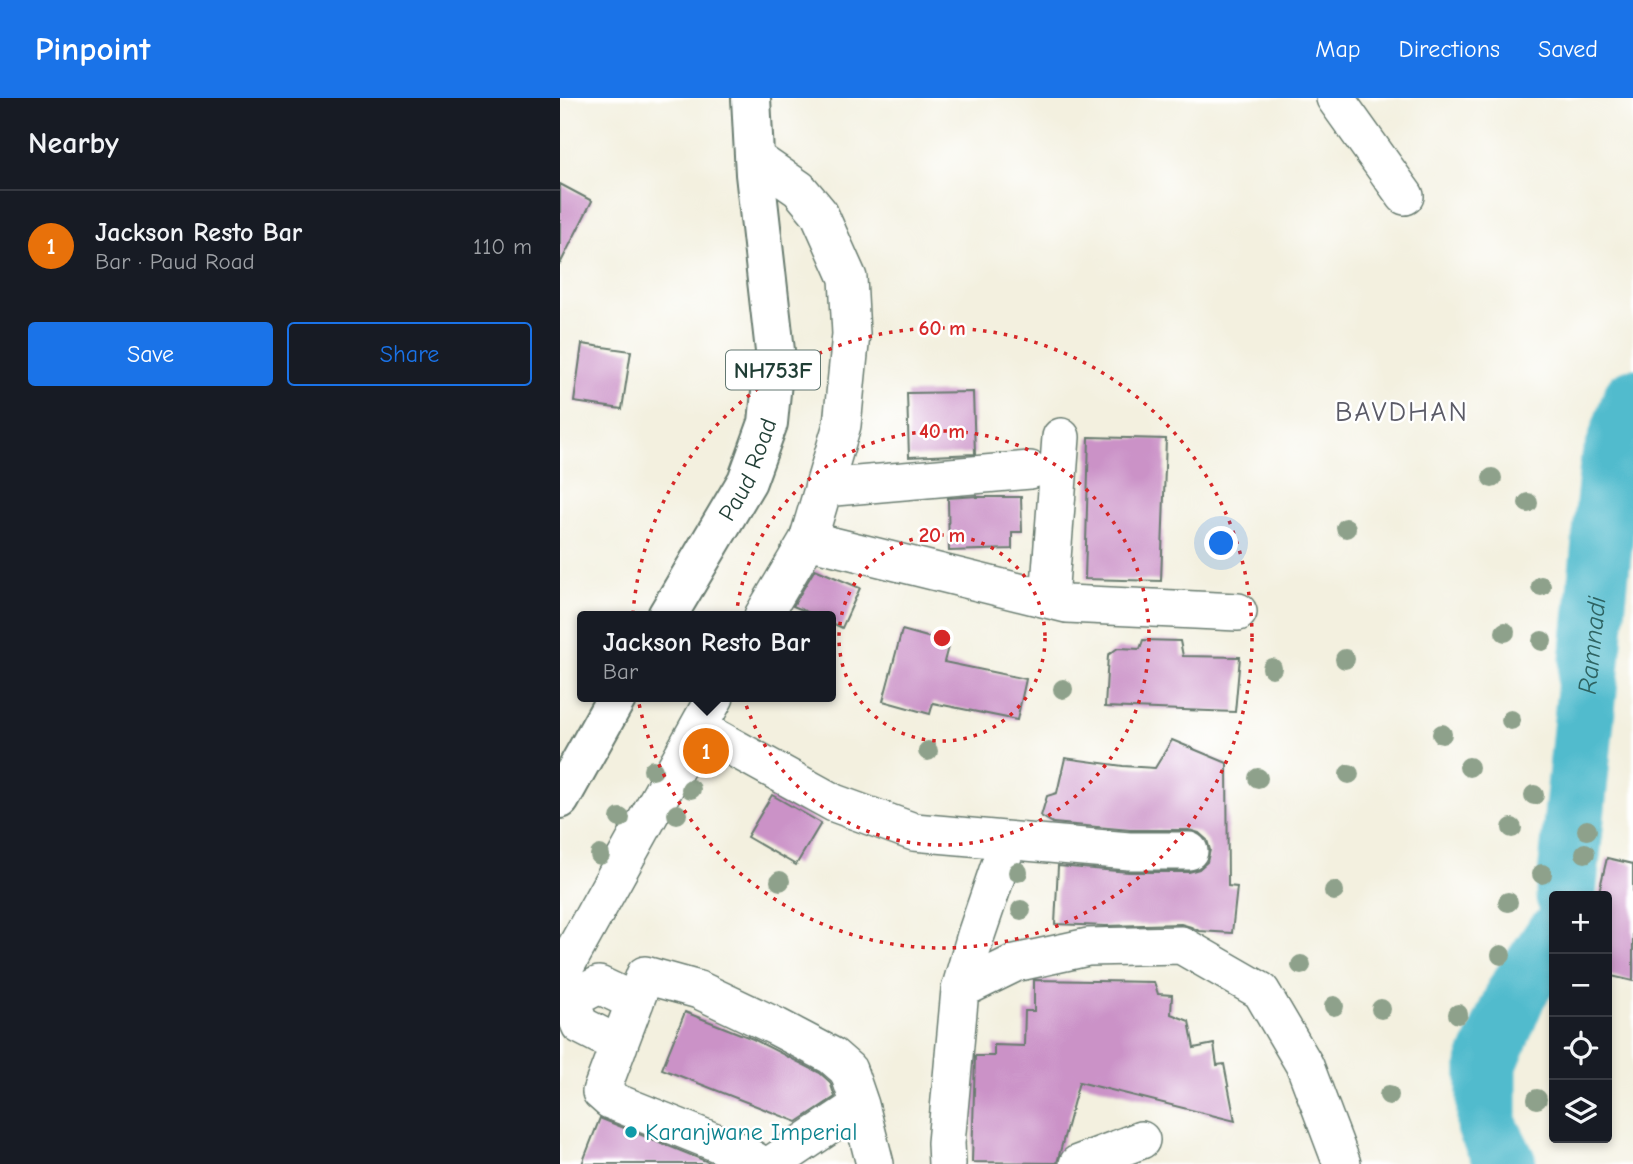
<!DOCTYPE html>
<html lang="en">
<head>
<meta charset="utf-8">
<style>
	:root { --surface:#171b24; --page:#242831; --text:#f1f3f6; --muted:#9ea1a6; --line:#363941; --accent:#1a73e8 }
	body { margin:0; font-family:"Comic Neue",sans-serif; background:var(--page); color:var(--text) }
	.controls { position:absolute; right:21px; bottom:21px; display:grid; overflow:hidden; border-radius:7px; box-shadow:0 4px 10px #0003 }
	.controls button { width:63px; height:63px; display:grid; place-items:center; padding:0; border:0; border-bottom:2px solid var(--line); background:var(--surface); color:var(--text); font:35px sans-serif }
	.you { position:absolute; left:662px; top:446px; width:24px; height:24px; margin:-18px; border:5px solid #fff; border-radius:50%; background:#1a73e8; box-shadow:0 0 0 10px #1a73e833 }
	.badge { display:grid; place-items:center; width:46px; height:46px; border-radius:50%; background:var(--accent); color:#fff; font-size:23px; font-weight:700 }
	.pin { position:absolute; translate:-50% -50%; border:4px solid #fff; box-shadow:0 2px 7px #0006 }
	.popup { position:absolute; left:17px; top:513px; width:259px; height:91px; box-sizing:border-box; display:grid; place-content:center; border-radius:7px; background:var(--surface); filter:drop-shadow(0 2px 5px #0005); font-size:23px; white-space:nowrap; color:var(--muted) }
	.popup b { font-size:26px; color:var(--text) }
	.popup::after { content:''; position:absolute; left:50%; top:100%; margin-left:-14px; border:14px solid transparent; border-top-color:var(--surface) }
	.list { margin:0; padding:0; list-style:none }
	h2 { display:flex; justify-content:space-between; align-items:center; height:91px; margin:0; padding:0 28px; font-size:30px }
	h2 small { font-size:23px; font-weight:400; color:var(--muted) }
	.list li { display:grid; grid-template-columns:46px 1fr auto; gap:21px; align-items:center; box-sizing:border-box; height:112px; padding:0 28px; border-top:2px solid var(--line) }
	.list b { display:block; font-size:26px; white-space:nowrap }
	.list p { margin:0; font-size:23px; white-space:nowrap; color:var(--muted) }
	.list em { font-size:23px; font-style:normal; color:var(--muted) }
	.actions { display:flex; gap:14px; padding:21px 28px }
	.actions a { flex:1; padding:16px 0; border:2px solid var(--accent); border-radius:7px; text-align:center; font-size:24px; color:var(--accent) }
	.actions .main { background:var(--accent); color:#fff }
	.icon { flex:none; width:38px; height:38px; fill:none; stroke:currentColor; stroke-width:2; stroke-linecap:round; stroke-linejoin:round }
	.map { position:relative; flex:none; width:1073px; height:1066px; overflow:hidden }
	header { display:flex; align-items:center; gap:42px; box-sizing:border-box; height:98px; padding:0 35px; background:var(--accent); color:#fff }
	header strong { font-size:33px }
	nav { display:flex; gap:38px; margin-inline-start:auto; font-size:24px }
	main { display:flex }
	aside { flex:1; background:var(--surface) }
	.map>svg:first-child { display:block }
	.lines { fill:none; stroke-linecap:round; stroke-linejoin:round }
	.river { stroke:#51bbcd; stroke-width:61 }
	.building { fill:#cb92c7 }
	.minor-casing { stroke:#697c70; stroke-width:40 }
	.major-casing { stroke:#697c70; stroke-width:42 }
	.minor { stroke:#fff; stroke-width:37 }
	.major { stroke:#fff; stroke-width:38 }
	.tree { fill:#8ea18b }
	.ring { fill:none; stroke:#d62828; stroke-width:3.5; stroke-dasharray:3.5 7 }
	.culture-dot { fill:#0f9aa8; stroke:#fff; stroke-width:2.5 }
	.labels { text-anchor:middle; stroke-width:5; stroke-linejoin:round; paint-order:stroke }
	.shield { fill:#fff; stroke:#627771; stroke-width:2 }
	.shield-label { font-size:23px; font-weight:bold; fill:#1f3d34 }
	.street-label { font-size:24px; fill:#1f3d34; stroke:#fff }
	.culture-label { font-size:24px; fill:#0d838f; stroke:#fff; text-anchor:start }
	.water-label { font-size:26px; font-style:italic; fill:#2e6362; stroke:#fff }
	.quarter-label { font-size:28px; letter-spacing:2px; fill:#5b5b67; stroke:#fff }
	.centre { fill:#d62828; stroke:#fff; stroke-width:3.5 }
	.ring-label { font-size:21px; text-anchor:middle; font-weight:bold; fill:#d62828; stroke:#fff; stroke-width:5; stroke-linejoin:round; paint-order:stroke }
</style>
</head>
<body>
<header>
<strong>Pinpoint</strong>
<nav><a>Map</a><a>Directions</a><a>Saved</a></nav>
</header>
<main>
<aside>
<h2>Nearby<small></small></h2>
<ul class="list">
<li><span class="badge" style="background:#e8710a">1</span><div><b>Jackson Resto Bar</b><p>Bar · Paud Road</p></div><em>110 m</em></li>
</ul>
<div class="actions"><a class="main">Save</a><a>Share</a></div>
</aside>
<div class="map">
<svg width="1073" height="1066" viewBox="0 0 1073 1066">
	<rect width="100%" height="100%" fill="#fff"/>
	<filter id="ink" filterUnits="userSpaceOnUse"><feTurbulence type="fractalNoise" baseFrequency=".0143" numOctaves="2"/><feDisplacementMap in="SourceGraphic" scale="14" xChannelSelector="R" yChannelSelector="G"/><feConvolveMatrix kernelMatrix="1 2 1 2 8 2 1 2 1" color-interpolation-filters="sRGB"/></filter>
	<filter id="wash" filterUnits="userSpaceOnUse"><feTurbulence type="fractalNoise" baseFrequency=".00686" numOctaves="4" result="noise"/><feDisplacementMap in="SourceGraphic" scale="28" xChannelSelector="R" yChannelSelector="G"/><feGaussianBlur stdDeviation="1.57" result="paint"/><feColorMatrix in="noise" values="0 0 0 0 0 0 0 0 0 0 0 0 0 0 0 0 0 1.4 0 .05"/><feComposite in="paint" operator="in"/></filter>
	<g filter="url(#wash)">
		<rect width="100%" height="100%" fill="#f3f0df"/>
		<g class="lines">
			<!-- river -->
			<g class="river">
				<path id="s1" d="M 1006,798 L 1050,367 L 1073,301"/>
				<path d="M 946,1066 L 927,1028 L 927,966 L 957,894 L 994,839"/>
			</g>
		</g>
		<g id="blocks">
			<!-- building -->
			<path class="building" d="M 0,86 L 32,103 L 0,166 Z
				M 22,246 L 71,253 L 62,311 L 14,304 Z
				M 413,294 L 415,356 L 349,359 L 347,295 Z
				M 529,339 L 606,341 L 601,483 L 525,481 Z
				M 417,398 L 417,399 L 461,399 L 462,434 L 452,434 L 452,451 L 389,453 L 388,400 Z
				M 255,471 L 300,490 L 282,530 L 270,524 L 270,518 L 257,518 L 233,508 Z
				M 342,532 L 389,545 L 384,564 L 466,581 L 457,622 L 373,605 L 370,616 L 323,603 Z
				M 583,542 L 620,543 L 623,558 L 680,559 L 675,614 L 545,609 L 548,557 L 558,550 L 580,551 Z
				M 612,642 L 667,665 L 668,788 L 677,789 L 672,835 L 639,833 L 631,829 L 621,826 L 546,828 L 495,826 L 498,768 L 569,774 L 629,774 L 639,771 L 647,764 L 650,752 L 647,742 L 639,735 L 629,732 L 570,732 L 493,725 L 481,718 L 487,698 L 497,695 L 505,660 L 563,668 L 595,670 Z
				M 212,697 L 261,725 L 236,767 L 187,739 Z
				M 1047,760 L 1073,766 L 1073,883 L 1047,877 L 1047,798 L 1038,798 Z
				M 474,882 L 594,884 L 598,896 L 612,897 L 611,916 L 629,923 L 634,950 L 654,946 L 657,967 L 664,966 L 675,1023 L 519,984 L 497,1065 L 412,1064 L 415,958 L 434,958 L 434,947 L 464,948 L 465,913 L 474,913 Z
				M 125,914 L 193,941 L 260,975 L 270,984 L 275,999 L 237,1024 L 102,971 Z
				M 40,1020 L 42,1021 L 153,1066 L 22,1066 Z"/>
		</g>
	</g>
	<g filter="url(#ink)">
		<use href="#blocks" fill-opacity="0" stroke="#697c70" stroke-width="2"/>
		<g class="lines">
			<defs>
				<path id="minor" d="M 775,0 L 845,98
					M 194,60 L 239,91 L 259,115 L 288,180 L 291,236 L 282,327 L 248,442 L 203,518
					M 263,390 L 470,372
					M 248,442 L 507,506 L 678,514
					M 489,501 L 501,339
					M 138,630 L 274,705 L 354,734 L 569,753 L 629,753
					M 0,878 L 155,599
					M 400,892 L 455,865 L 528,849 L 621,847 L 701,893 L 745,968 L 782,1066
					M 0,896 L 10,902 L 20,927 L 59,947
					M 10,902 L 39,887 L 75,904
					M 200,1066 L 180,1054 L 50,1002 L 41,994 L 85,877 L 139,892 L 217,929 L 272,958 L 288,972 L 300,1007 L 315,1066
					M 212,1066 L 300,1007
					M 387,1066 L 386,1045 L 400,892 L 416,837 L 448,743
					M 518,1066 L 581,1042"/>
				<g id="major">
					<path id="s2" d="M 107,518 L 187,383 L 208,325 L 215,253 L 195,76 L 191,0"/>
					<path d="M 0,701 L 57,599"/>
				</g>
			</defs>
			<!-- minor casing -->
			<use href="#minor" class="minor-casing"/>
			<!-- major casing -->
			<use href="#major" class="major-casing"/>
			<!-- minor -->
			<use href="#minor" class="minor"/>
			<!-- major -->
			<use href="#major" class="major"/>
		</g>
		<!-- trees -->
		<g class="tree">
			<circle cx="932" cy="380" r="10"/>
			<circle cx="968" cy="405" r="10"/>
			<circle cx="786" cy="430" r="10"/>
			<circle cx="981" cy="488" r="10"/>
			<circle cx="945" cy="534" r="10"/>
			<circle cx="982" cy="543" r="10"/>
			<circle cx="785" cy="561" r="10"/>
			<circle cx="712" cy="570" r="10"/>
			<circle cx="503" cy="591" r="10"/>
			<circle cx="951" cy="622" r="10"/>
			<circle cx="882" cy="636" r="10"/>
			<circle cx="368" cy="653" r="10"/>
			<circle cx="909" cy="669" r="10"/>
			<circle cx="93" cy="672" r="10"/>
			<circle cx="789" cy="676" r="10"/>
			<circle cx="698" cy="680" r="10"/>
			<circle cx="131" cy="691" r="10"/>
			<circle cx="974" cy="697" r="10"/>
			<circle cx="117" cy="716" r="10"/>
			<circle cx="60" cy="720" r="10"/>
			<circle cx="952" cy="730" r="10"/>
			<circle cx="1027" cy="732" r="10"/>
			<circle cx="1025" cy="755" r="10"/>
			<circle cx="40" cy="757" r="10"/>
			<circle cx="458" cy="774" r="10"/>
			<circle cx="982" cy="776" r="10"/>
			<circle cx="220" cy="783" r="10"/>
			<circle cx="774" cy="793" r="10"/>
			<circle cx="948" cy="804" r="10"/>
			<circle cx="461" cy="812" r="10"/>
			<circle cx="941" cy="857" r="10"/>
			<circle cx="741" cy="867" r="10"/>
			<circle cx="774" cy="908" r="10"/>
			<circle cx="821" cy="911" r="10"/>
			<circle cx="898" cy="916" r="10"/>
			<circle cx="829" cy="997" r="10"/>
			<circle cx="977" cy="1001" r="10"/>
		</g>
	</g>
	<!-- distance rings -->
	<g class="ring">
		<circle cx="382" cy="540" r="103"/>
		<circle cx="382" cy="540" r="207"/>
		<circle cx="382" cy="540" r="310"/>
	</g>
	<!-- markers -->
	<circle class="culture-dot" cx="71" cy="1034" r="7"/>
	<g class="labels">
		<!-- shield labels -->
		<rect class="shield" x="166" y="252.5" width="94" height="39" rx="5"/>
		<g class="shield-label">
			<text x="213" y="280">NH753F</text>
		</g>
		<!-- street labels -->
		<g class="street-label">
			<text dy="8" stroke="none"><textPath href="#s2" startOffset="168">Paud Road</textPath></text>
		</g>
		<!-- culture labels -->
		<g class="culture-label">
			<text x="85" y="1042">Karanjwane Imperial</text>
		</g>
		<!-- water labels -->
		<g class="water-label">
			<text dy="9" stroke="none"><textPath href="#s1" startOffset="252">Ramnadi</textPath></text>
		</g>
		<!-- quarter labels -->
		<g class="quarter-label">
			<text x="842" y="323">BAVDHAN</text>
		</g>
	</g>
	<circle cx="382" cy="540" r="10" class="centre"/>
	<g class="ring-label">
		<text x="382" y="237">60 m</text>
		<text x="382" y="340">40 m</text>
		<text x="382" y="444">20 m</text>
	</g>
</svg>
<div class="controls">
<button>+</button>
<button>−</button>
<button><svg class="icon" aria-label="locate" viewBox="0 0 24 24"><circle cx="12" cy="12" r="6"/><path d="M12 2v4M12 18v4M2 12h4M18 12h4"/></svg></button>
<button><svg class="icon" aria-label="layers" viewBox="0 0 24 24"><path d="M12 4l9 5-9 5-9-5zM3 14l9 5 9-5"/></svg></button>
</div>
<div class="you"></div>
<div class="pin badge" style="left:146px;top:653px;background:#e8710a">1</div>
<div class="popup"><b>Jackson Resto Bar</b>Bar</div>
</div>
</main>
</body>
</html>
